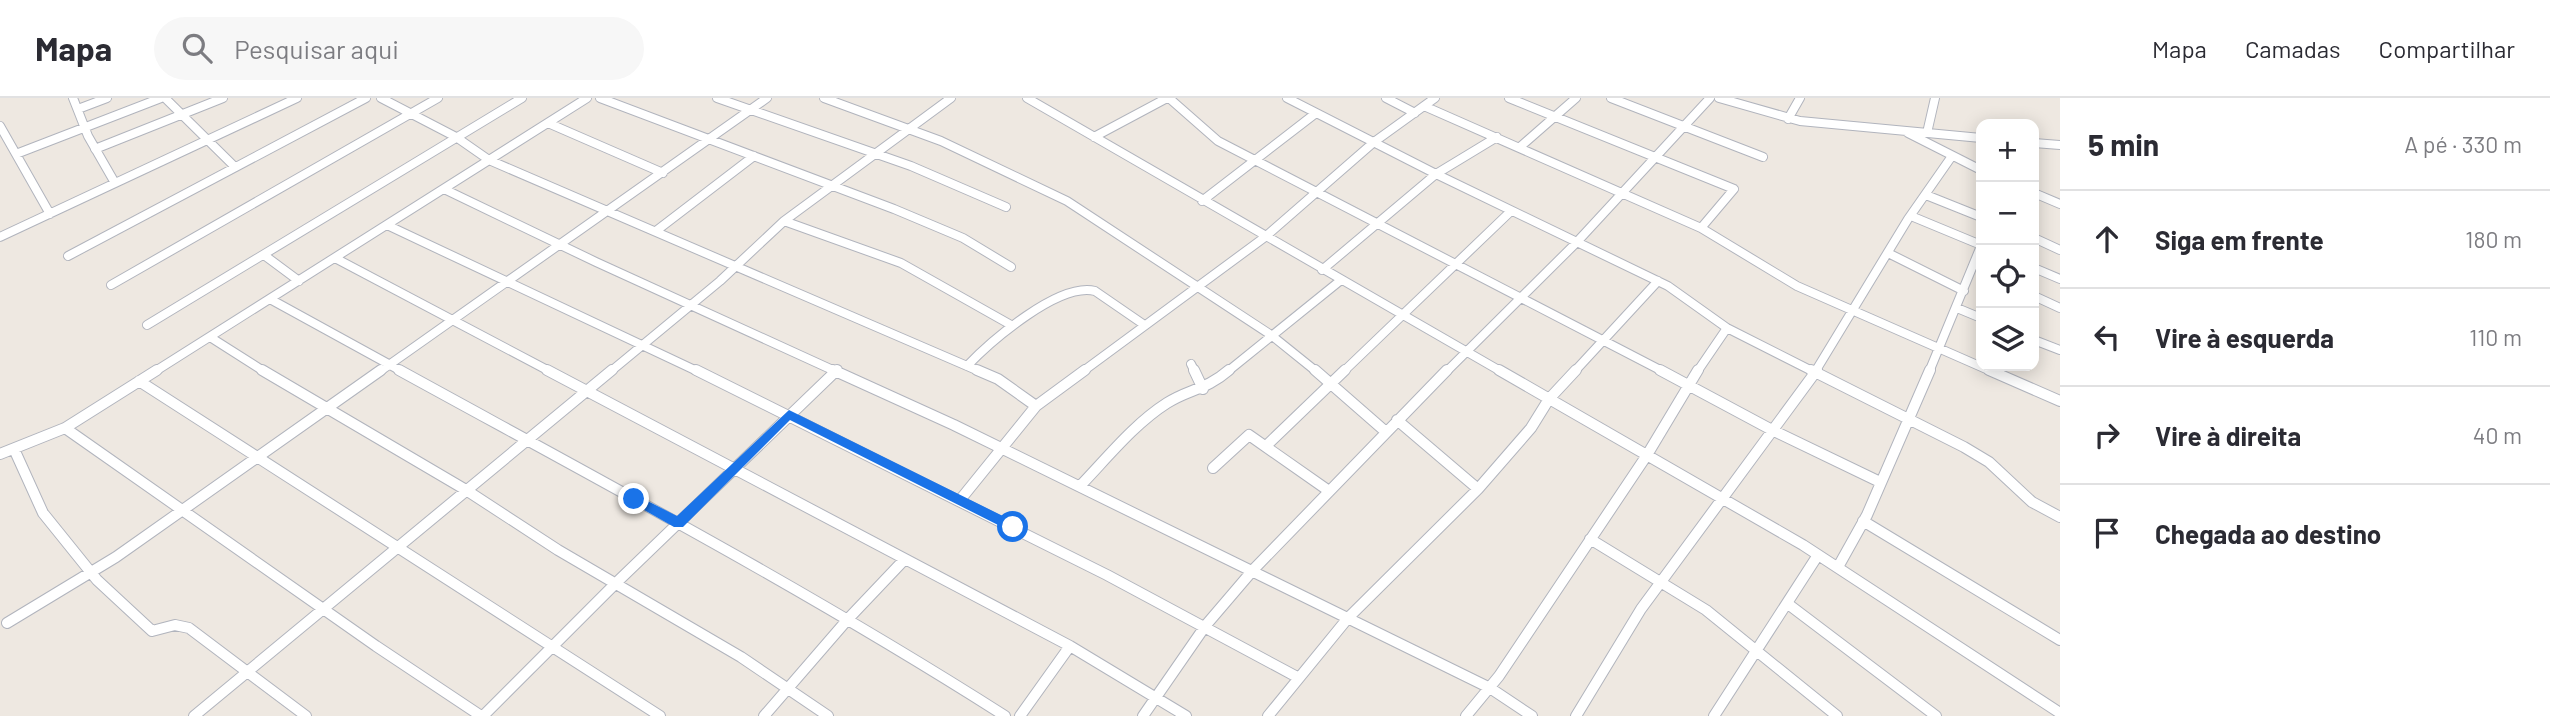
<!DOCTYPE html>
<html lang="pt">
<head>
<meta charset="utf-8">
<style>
	:root { --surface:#fff; --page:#f7f7f7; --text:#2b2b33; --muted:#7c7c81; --line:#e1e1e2 }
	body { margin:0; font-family:Barlow,sans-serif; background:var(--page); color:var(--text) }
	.controls { position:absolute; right:21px; top:21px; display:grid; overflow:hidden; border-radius:14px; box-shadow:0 4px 18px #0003 }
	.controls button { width:63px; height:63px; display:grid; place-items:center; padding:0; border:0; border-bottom:2px solid var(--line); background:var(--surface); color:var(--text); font:35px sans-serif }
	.stop { position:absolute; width:21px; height:21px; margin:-16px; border:5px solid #1a73e8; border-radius:50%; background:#fff }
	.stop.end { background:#1a73e8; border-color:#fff; box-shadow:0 2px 7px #0008 }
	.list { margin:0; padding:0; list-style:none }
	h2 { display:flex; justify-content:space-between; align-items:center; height:91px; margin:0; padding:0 28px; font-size:30px }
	h2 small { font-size:23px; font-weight:400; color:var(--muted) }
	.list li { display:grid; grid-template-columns:46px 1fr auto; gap:21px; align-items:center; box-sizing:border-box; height:98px; padding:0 28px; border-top:2px solid var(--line) }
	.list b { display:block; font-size:26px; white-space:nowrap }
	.list em { font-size:23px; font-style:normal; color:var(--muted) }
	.icon { flex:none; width:38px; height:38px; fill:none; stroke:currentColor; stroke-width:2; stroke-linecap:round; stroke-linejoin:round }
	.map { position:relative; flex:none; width:2060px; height:618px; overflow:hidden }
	header { display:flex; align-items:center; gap:42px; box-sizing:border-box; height:98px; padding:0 35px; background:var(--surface); border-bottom:2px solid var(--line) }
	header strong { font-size:33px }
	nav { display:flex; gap:38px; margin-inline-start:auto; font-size:24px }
	.search { width:490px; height:63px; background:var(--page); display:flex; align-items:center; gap:18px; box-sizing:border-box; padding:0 24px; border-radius:38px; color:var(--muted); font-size:26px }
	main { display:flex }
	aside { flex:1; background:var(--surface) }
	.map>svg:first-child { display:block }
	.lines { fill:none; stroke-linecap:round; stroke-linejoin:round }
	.street-far1-casing { stroke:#b1b4bd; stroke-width:10 }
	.street-casing { stroke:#b1b4bd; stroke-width:12 }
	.street-far1 { stroke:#fff; stroke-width:8 }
	.street { stroke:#fff; stroke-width:10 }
	.route { fill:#1a73e8 }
</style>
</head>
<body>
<header>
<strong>Mapa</strong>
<div class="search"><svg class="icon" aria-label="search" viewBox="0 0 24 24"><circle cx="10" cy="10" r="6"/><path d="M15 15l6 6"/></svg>Pesquisar aqui</div>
<nav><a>Mapa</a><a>Camadas</a><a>Compartilhar</a></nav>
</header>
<main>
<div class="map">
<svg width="2060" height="618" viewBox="0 0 2060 618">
	<rect width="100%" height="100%" fill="#eee8e1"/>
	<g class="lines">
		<defs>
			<path id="street-far1" d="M 73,0 L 88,38 L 115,85
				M 165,0 L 235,69
				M 381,0 L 456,39 L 489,62 L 981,274
				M 600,0 L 894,111 L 963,140 L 1011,169
				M 717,0 L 911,68 L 1006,109
				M 824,0 L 941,43 L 1067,103 L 1271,237 L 1317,274
				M 1027,0 L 1502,274
				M 1169,0 L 1218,43 L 1664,274
				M 1287,0 L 1436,76 L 1668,188 L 1727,230 L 1814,274
				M 1386,0 L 1415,15
				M 1611,0 L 1763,59
				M 1719,0 L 1800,23 L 1981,40
				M 1424,8 L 1701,130 L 1734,91 L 1509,0
				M 78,11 L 107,0
				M 1788,21 L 1800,0
				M 548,25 L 663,75
				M 0,28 L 50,116
				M 1908,35 L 1981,72
				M 1927,35 L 1935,0
				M 1094,39 L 1167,0
				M 2034,45 L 2060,47
				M 1520,49 L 1576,0
				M 95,51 L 223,0
				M 16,56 L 161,0
				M 444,91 L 596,164 L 837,274
				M 2034,95 L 2060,106
				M 1926,97 L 1981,119
				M 1202,103 L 1316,15
				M 1911,118 L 1981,147
				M 784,123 L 901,165 L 1011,227
				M 387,127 L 699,274
				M 1701,130 L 1797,188 L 1993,274
				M 656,133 L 754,58
				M 0,139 L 297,0
				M 2034,140 L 2060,152
				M 1888,155 L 1964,193
				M 264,157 L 299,183
				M 68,158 L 366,0
				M 335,160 L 551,274
				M 2034,170 L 2060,181
				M 1322,172 L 1436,76 L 1497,39
				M 111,187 L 438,0
				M 2034,198 L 2060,210
				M 270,201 L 403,274
				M 1957,210 L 1981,220
				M 147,227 L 522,0
				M 210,239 L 265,274
				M 2034,242 L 2060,252
				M 1191,266 L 1195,274
				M 967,268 C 991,243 1059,184 1095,193 L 1143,226
				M 154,274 L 587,0
				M 379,274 L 767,0
				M 610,274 L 720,183 L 784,123 L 951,0
				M 1082,274 L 1265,139 L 1374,44 L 1435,0
				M 1227,274 L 1341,182
				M 1343,274 L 1511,113
				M 1446,274 L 1576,145 L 1710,0
				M 1574,274 L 1658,183
				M 1697,274 L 1727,230
				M 1815,274 L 1908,121 L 1952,58
				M 1929,274 L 1981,148"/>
			<path id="street" d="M 262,272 L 466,392 L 558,452 L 741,559 L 828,618
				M 399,272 C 603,384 809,493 1005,618
				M 547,272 L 1070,548 L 1186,618
				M 696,272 L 1107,477 L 1299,580
				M 833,272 L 954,327 L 1490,590 L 1532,618
				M 977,272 L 998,281 L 1036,308
				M 1194,272 L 1203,291
				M 1315,272 L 1386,334
				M 1499,272 L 1803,447 L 2060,615
				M 1660,272 L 1772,332 L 1880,384
				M 1811,272 L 1964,349 L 1989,364 L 2032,404 L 2060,419
				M 1989,272 L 2060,303
				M 139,283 L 660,618
				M 1397,322 L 1478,391
				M 65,330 L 376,548 L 481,618
				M 1266,348 L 1345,272
				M 14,351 L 43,415 L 97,482 L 152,533 L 175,527 L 189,530 L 306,618
				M 0,356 L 65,330 L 157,272
				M 1213,370 L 1249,337 L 1329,393
				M 1080,388 C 1107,360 1134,326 1167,305 C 1189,291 1206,292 1229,272
				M 960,402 L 1036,308 L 1085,272
				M 1863,423 L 2060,542
				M 1590,441 L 1706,512 L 1837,618
				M 1838,469 L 1867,417 L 1930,272
				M 1788,506 L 1936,618
				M 7,525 L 116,459 L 381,272
				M 194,618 L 612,272
				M 483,618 L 616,485 L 837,272
				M 764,618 L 848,521 L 904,462
				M 1020,618 L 1070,548
				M 1143,618 L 1206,527 L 1253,472 L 1447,272
				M 1268,618 L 1348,520 L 1478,391 L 1531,330 L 1549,301 L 1576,272
				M 1466,618 L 1499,578 L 1647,357 L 1698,272
				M 1576,618 L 1641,511 L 1817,272
				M 1714,618 L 1818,457"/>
		</defs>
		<!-- street-far1 casing -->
		<use href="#street-far1" class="street-far1-casing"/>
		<!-- street casing -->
		<use href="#street" class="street-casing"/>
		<!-- street-far1 -->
		<use href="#street-far1" class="street-far1"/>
		<!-- street -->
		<use href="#street" class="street"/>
	</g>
	<!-- route -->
	<path class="route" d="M 789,312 L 1017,425 L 1017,432 L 1008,432 L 790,322 L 683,429 L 674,429 L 630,404 L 630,397 L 634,396 L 677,418 Z"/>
</svg>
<div class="controls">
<button>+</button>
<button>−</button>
<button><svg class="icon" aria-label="locate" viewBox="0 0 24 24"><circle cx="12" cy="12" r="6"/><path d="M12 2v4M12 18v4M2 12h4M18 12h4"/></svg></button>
<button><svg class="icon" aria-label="layers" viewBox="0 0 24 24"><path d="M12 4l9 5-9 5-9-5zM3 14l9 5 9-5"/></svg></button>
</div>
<div class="stop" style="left:1013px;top:429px"></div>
<div class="stop end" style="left:634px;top:401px"></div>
</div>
<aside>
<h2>5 min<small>A pé · 330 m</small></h2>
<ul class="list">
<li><svg class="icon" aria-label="ahead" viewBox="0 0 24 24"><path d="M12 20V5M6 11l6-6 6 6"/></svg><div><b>Siga em frente</b></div><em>180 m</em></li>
<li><svg class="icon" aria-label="left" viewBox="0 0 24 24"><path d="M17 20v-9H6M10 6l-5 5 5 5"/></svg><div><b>Vire à esquerda</b></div><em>110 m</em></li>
<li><svg class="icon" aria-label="right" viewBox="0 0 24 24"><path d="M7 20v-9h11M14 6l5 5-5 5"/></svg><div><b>Vire à direita</b></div><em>40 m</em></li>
<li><svg class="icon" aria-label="arrive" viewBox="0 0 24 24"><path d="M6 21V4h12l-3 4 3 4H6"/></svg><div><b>Chegada ao destino</b></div></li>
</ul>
</aside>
</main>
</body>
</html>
